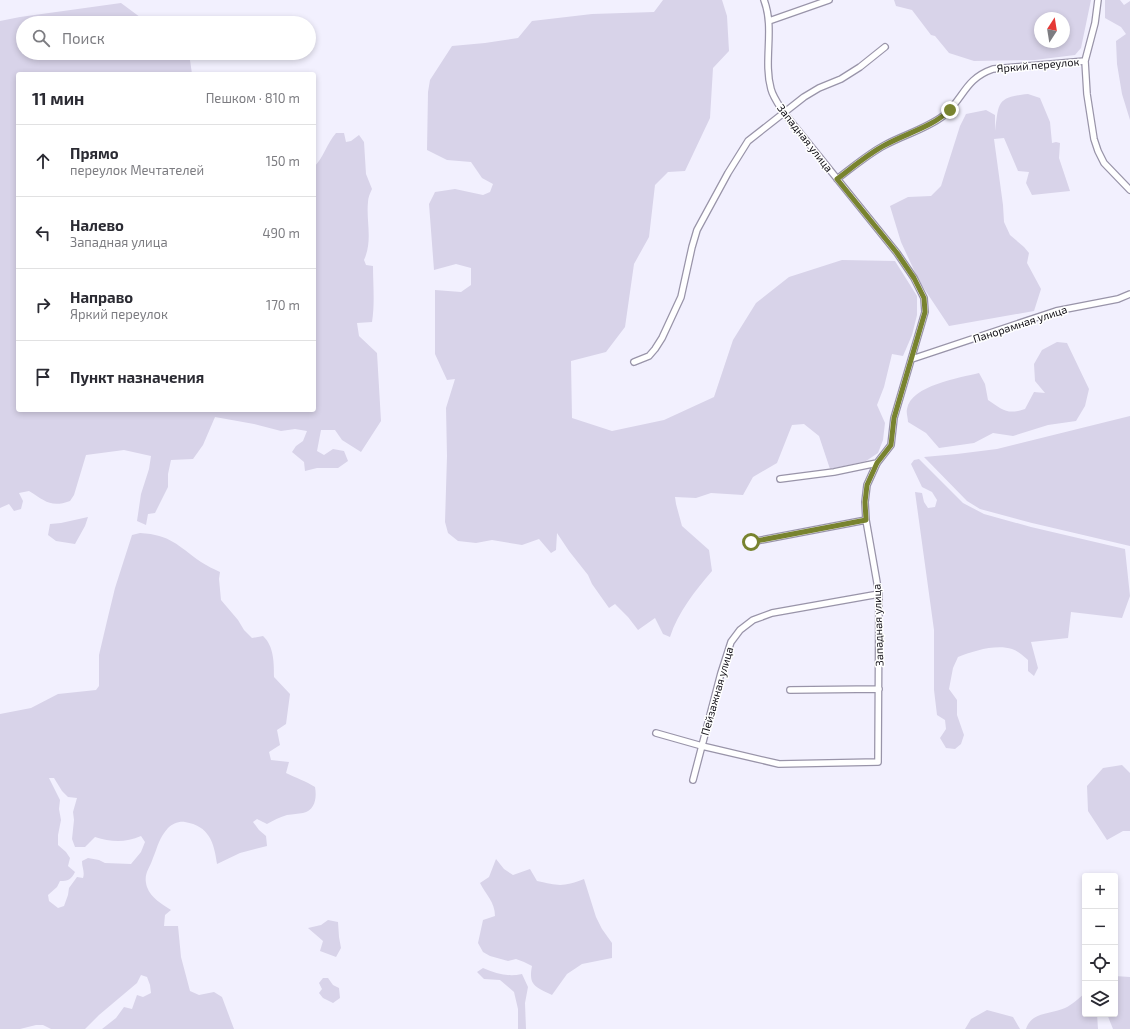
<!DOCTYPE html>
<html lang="ru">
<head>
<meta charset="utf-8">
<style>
	:root { --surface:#fff; --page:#f2f2f3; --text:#2b2b33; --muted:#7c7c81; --line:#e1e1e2 }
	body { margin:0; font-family:"Exo 2",sans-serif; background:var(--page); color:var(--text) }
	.controls { position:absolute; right:12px; bottom:12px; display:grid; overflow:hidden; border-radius:4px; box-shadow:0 2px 6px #0003 }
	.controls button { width:36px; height:36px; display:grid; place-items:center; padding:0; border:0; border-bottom:1px solid var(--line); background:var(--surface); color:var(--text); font:20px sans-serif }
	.compass { position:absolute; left:1034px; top:12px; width:36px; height:36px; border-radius:50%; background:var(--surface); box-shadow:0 2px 6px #0003; rotate:12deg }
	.stop { position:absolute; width:12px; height:12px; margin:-9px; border:3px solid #78832f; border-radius:50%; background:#fff }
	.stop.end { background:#78832f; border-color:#fff; box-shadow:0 1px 4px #0008 }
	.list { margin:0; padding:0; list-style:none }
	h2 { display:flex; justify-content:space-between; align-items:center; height:52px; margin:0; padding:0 16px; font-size:17px }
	h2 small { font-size:13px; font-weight:400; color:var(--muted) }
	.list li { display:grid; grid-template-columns:26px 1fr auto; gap:12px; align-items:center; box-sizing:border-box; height:72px; padding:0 16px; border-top:1px solid var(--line) }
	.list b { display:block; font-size:15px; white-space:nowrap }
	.list p { margin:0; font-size:13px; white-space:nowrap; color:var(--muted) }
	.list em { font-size:13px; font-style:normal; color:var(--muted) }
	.icon { flex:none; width:22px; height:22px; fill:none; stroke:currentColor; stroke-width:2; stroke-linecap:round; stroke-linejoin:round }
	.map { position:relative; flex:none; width:1130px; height:1029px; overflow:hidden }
	.search { position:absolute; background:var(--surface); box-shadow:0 2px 6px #0003; left:16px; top:16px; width:300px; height:44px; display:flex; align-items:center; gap:10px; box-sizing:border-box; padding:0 14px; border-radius:22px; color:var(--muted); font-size:15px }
	.panel { position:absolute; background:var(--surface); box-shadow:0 2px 6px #0003; left:16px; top:72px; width:300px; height:340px; border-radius:4px }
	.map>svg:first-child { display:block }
	.green { fill:#d8d3e9; fill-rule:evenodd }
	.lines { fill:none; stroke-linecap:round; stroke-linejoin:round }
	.street-casing { stroke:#9994a9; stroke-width:8 }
	.street { stroke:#fff; stroke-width:5.5 }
	.route { stroke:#78832f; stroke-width:5 }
	.labels { text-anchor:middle; stroke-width:3; stroke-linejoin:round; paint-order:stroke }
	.street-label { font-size:11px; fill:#100e15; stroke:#fff }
</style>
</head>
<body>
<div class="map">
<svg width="1130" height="1029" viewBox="0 0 1130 1029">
	<rect width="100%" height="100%" fill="#f2f0fe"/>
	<!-- green -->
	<path class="green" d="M 663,0 L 722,0 L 727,16 L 729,51 L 713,68 L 710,118 L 685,171 L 668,172 L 655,185 L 649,237 L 634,264 L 625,327 L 606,352 L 571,361 L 572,418 L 612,431 L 664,420 L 714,397 L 733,340 L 756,303 L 789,277 L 842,260 L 895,261 L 917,296 L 917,315 L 912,335 L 903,356 L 892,354 L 884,387 L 877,405 L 885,423 L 883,440 L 878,453 L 866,461 L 830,469 L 819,436 L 804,424 L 792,425 L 777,463 L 753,477 L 743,495 L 711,493 L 696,498 L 675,497 L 676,504 L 682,526 L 709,550 L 712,571 C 695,591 678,612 670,637 L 663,634 L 655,618 L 638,630 L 628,617 L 615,604 L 609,608 L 592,584 L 588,575 L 569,551 L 557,533 L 556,550 L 551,553 L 539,539 L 522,545 L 492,540 L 476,543 L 458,541 L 448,533 L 445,522 L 447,456 L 446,408 L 455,379 L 447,380 L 435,354 L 435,290 L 461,292 L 471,285 L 471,268 L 456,264 L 434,270 L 429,204 L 435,192 L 455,189 L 483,195 L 490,192 L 493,184 L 482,178 L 471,162 L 447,160 L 427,150 L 428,92 L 430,80 L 452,46 L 485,43 L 518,38 L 532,21 L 592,14 L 654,12 Z
		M 894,0 L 1091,0 L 1081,48 L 1075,55 L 1035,60 L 974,61 L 949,53 L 935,36 L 931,35 L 912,10 L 896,6 ZM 1040,18 L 1064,18 L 1064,42 L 1040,42 Z
		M 1105,0 L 1120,0 L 1124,5 L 1130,1 L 1130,120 L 1122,94 L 1117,64 L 1116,41 L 1126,34 L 1121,27 L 1105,18 Z
		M 121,3 L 148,23 L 23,23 L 23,53 L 189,53 L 192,74 L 18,74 L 18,410 L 314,410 L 314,167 C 324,157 327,143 336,133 L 344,133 L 346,142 L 351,141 L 359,135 L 364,142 L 366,174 L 372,189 C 370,193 368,198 368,202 C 366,222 373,240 364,260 L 366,265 L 373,266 C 373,284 375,303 372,322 L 357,323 L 359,336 L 377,353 L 381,421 L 361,452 L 342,440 L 335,430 L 321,430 L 317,451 L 324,455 L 333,449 L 344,451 L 348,461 L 338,468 L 317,468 L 305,471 L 304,462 L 292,452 L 296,446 L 303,441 L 307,431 L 295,429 L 281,431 L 254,424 L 215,417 L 203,445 L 193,459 L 171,460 L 168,474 L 168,487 L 155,513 L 148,514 L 146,525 L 137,521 L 141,494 L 149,469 L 151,456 L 124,450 L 86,455 L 74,495 L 70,501 C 51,508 45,501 29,491 L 19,493 L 23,501 L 21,509 L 14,511 L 9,504 L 0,508 L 0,21 L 20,17 Z
		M 1028,94 L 1040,98 L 1050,122 L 1052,143 L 1056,142 L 1060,143 L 1059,158 L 1070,191 L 1032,195 L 1026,183 L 1029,172 L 1018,171 L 1004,138 L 994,139 L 1003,205 L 1004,222 L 1010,235 L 1024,247 L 1029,253 L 1027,263 L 1041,289 L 1034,311 L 949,326 L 919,281 L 901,242 L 890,206 L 908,197 L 931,196 L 941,186 L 960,126 L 966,114 L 986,110 L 995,115 L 995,131 C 999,103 996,97 1028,94 Z
		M 1057,342 L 1067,343 L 1089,389 L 1085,406 L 1076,421 L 1048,425 L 1013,436 L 993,433 L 974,443 L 939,448 L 926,433 L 908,422 C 908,418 906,413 907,409 C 911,385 960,378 979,373 L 985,384 L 988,400 C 1003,410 1007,415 1025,409 L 1034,392 L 1045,393 L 1035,381 L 1034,364 L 1042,350 Z
		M 1130,416 L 1130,546 L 1032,523 L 980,509 L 967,501 L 924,457 L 957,454 L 997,449 Z
		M 919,459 L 963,503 L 984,514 L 1031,527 L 1125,549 L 1130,596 L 1122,618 L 1071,612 L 1068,638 L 1031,642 L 1038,668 L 1034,676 L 1028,671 L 1028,660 C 1023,656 1018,651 1012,649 C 996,644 973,651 958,657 L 953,668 L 949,689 L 957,700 L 957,715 L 964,735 L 961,744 L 955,749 L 946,748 L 940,738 L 946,729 L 945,720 L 937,715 L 934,690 L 934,630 L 915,492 L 922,493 L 924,502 L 928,508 L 935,507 L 937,500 L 932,492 L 922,487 L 911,464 L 914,460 Z
		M 88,517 L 85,526 L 75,544 L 56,541 L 48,535 L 50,524 L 61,523 Z
		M 140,533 C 171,535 177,545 201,562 C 207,566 214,569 220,572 L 219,579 L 221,600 L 238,620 L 244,630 L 252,638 L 263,636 C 274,646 274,663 274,677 L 290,694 L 286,724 L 277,730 L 280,745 L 269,752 L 271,760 L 289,762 L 286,773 C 296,778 306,781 315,787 C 317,798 315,810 303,813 C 298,814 293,814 287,815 C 280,817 274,820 267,824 L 257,819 L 253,822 L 259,830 L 266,836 L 267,846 L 240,853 L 217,864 C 214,842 209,826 185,822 C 179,821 172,824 168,828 C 159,838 158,846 153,858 C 149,870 143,874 147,887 C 151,898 162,904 171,910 L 165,915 L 164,926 L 178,926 L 181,957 L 190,991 L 199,995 L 214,992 L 222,997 L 234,1029 L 102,1029 L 116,1018 L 124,1007 L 132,1009 L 137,995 L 143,997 L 151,993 L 150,985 L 147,977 L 141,975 L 137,983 L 99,1015 L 85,1029 L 51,1029 L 43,1025 L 36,1025 L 20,1029 L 0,1029 L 0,714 L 31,708 L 58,694 L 96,690 L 99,686 L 99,655 L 107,621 L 115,588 L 132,535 ZM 49,778 L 54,778 L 62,791 L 68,797 L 77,798 L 73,812 L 74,820 L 72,839 L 75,847 L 85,847 L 95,837 C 111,842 125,843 141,836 L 145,842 L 141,852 L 131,864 L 105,863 L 99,860 L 88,858 L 82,861 C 82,868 85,872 83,878 L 77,877 L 69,888 L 68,895 L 64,906 L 58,908 L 49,901 L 48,895 L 57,887 L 60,881 C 68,881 71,880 75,872 L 68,866 L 70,858 L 66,852 L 58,845 L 58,835 L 61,820 L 59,809 L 60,800 Z
		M 1122,765 L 1130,773 L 1130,831 L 1123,831 L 1107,840 L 1088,811 L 1087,786 L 1103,768 Z
		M 496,859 L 504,869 L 513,875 L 530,869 L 537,881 C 559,886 563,887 584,879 L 596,917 L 602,929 L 612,943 L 612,958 L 582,964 L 567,974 L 552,995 C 536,987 528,986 532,966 L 524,962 L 516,959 L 508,961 L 490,956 L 483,952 L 478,943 L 483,920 L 495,916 C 495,902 486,895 480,883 L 489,877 Z
		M 328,920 L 338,922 L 339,937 L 341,948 L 336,957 L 320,951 L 323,941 L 308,928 L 321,925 Z
		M 483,968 C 496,974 508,977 522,974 L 528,987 L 525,1003 L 526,1029 L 518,1029 L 518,1009 L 514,992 L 500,980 L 484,979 L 477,972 Z
		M 1115,976 L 1130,977 L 1130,1029 L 1113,1029 L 1107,1014 L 1115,1014 Z
		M 323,978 L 328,978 L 333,985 L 339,988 L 340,998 L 333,1003 L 323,998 L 319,993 L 322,989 L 319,983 Z
		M 1085,993 L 1085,1014 L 1097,1014 L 1098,1029 L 1026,1029 C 1032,1011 1050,1015 1065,1008 C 1072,1005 1079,998 1085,993 Z
		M 987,1010 L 1013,1017 L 1020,1029 L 965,1029 L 971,1019 Z"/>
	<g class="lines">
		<defs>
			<path id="street" d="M 1098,0 L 1095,23 L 1085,61 L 1087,94 L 1094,139 L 1098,151 L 1104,163 L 1130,190
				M 769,21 L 829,0
				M 837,179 C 853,167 868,154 885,145 C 903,135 926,129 943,116 C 964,99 964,79 993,69 L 1085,61
				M 912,359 L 1056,311 L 1118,299 L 1130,294
				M 634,362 L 649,356 L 655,349 L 662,338 L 681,297 L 692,247 L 697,230 L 728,173 L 748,141 L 804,97 L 819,88 L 841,79 L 860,67 L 885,47
				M 780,479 L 834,472 L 877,463
				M 751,542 L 866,520
				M 790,690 L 879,689
				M 656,733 L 702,746 L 779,764 L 878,762 L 879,594 L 866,520 L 865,502 L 867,485 L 877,463 L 891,445 L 894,418 L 925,312 L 924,298 L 914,278 L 897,253 L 784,113 C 779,105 773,97 771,89 C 763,60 775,29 764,0
				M 693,780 L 721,673 L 731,642 L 740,630 L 753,620 L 772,613 L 879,594"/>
		</defs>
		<!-- street casing -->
		<use href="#street" class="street-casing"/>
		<!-- street -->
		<use href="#street" class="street"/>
	</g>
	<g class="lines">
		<!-- route -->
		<path class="route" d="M 751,542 L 866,520 L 865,502 L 867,485 L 877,463 L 891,445 L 894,418 L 925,312 L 924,298 L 914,278 L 897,253 L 837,179 C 853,167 868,154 885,145 C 907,133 932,127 950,110"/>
	</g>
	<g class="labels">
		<!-- street labels -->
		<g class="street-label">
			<text transform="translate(1038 65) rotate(-5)" y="4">Яркий переулок</text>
			<text transform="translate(805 138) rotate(52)" y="4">Западная улица</text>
			<text transform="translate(1020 324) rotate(-18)" y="4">Панорамная улица</text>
			<text transform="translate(878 625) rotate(-92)" y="4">Западная улица</text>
			<text transform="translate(717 691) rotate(-74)" y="4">Пейзажная улица</text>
		</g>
	</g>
</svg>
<div class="controls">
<button>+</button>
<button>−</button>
<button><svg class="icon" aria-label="locate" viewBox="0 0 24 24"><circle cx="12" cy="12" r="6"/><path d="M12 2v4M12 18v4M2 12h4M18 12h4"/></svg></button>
<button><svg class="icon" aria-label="layers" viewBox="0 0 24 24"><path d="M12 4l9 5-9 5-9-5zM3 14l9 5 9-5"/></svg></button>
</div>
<svg class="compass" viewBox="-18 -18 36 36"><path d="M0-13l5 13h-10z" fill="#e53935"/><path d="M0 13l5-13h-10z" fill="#7c7c81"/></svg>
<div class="stop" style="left:751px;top:542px"></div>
<div class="stop end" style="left:950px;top:110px"></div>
<div class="search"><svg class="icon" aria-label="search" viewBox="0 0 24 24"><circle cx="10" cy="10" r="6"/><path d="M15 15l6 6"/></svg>Поиск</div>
<section class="panel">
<h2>11 мин<small>Пешком · 810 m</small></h2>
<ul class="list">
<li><svg class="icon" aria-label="ahead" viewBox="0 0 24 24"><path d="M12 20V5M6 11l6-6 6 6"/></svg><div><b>Прямо</b><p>переулок Мечтателей</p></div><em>150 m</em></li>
<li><svg class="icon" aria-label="left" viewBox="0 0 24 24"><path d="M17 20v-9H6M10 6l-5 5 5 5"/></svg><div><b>Налево</b><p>Западная улица</p></div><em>490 m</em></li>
<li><svg class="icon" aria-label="right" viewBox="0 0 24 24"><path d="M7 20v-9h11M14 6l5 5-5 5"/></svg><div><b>Направо</b><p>Яркий переулок</p></div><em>170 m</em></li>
<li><svg class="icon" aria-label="arrive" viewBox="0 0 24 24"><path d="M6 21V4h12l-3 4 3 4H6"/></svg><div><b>Пункт назначения</b></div></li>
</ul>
</section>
</div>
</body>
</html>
